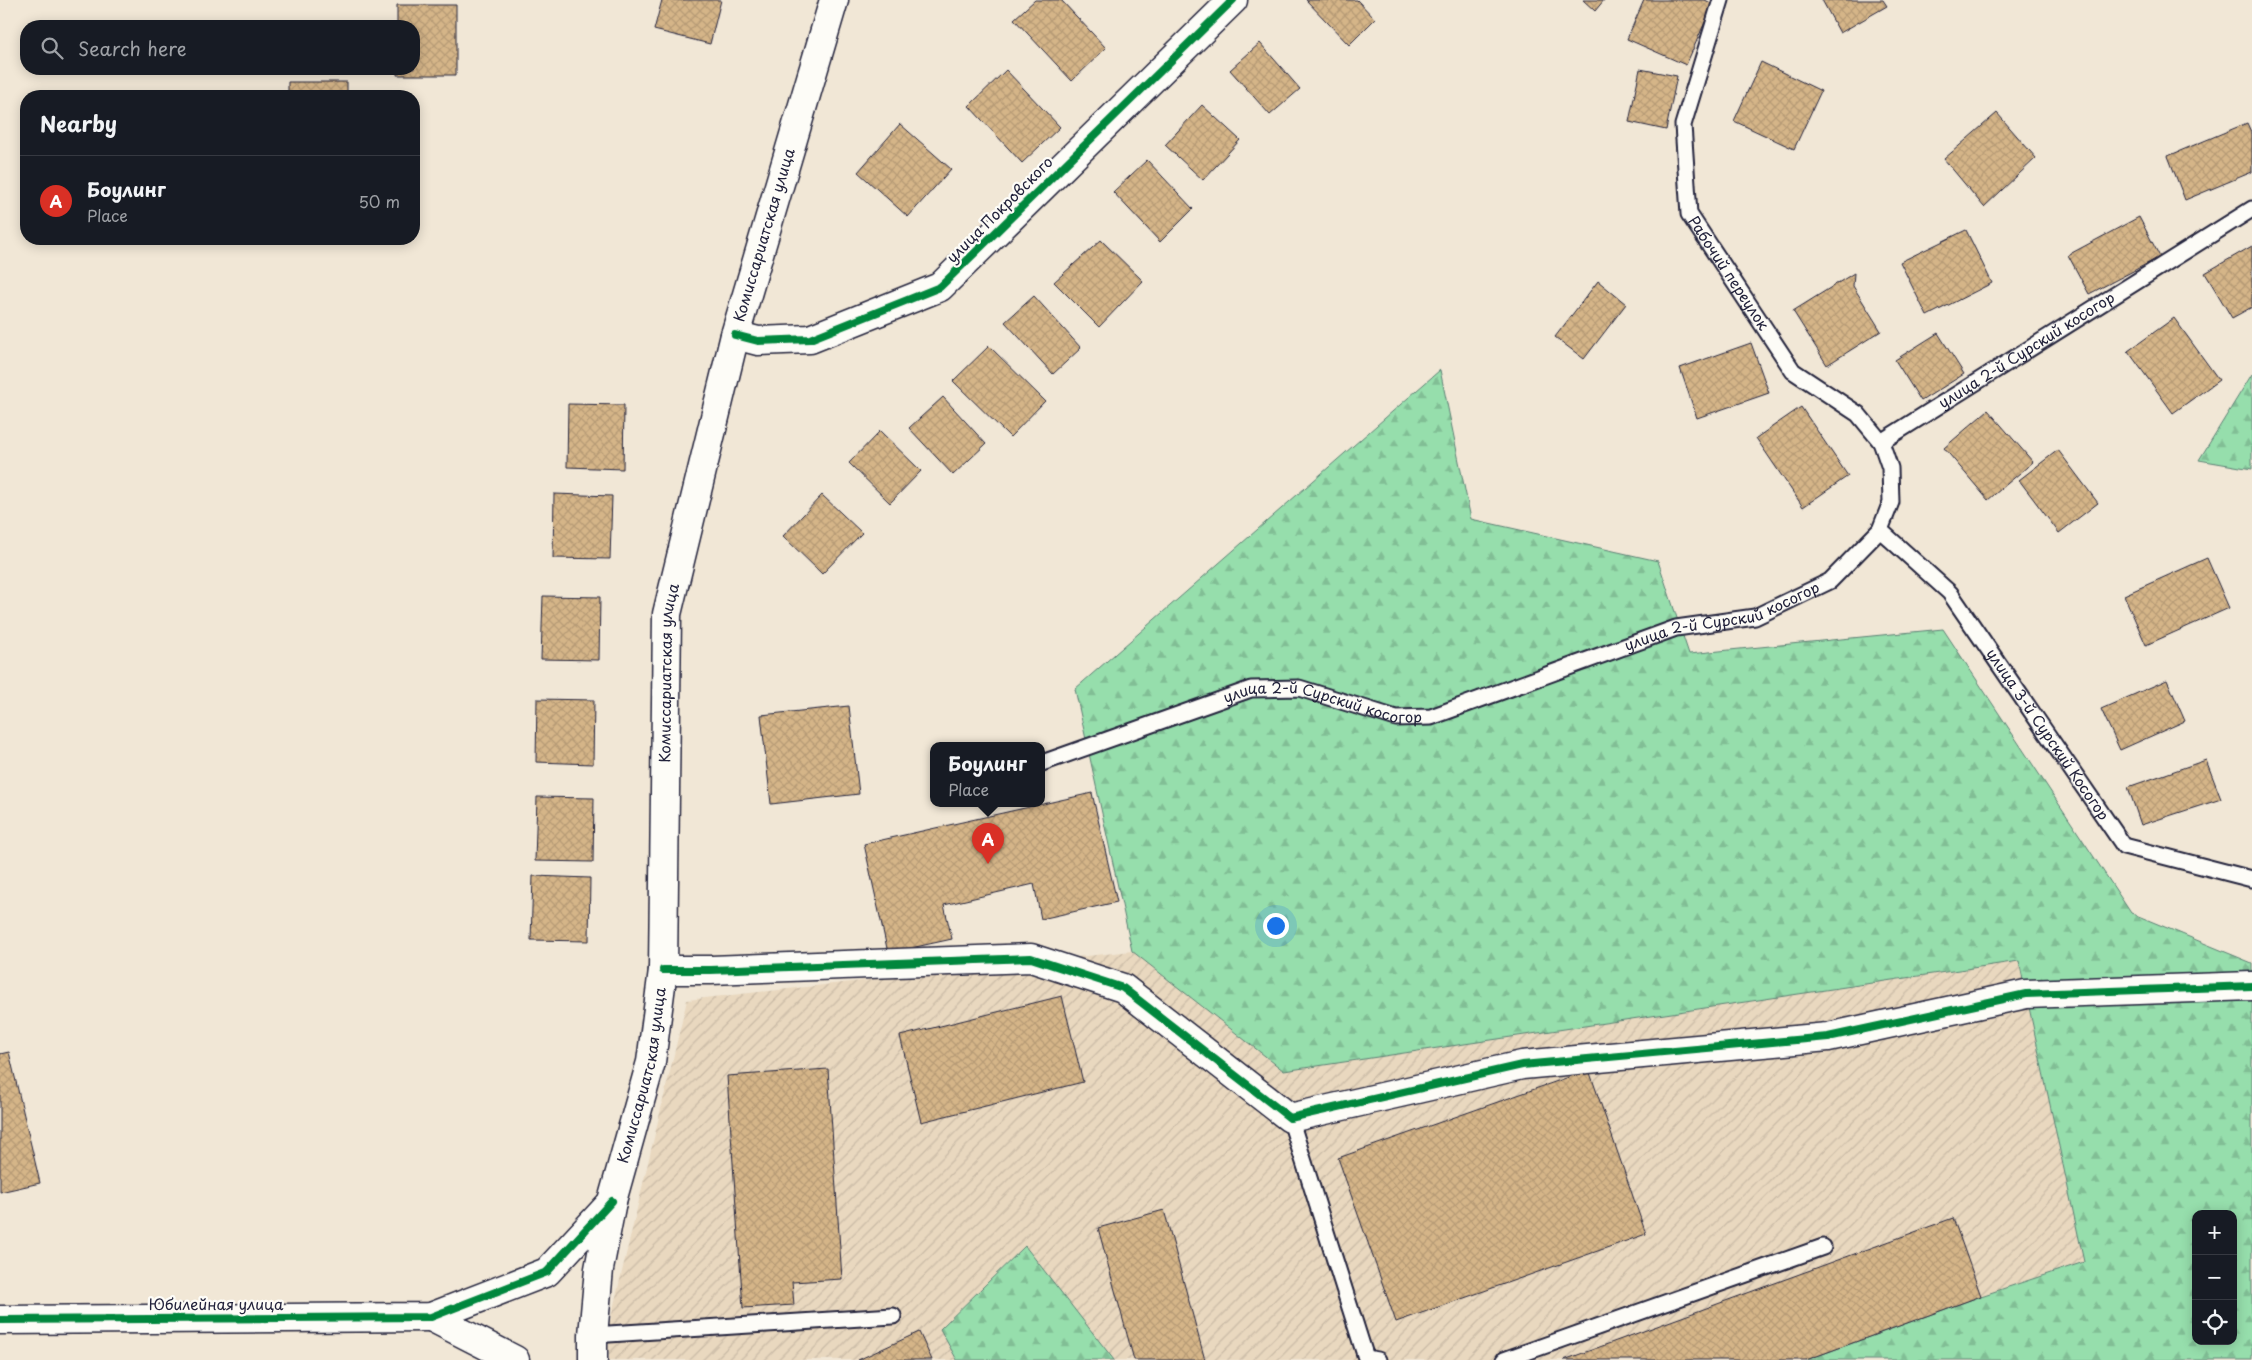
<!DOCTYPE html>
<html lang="en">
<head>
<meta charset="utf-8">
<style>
	:root { --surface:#171b24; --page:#20242c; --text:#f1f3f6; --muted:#9ea1a6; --line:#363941; --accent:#d93025 }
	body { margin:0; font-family:"Playpen Sans",sans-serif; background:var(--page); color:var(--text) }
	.controls { position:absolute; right:15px; bottom:15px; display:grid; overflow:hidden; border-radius:10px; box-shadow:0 2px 12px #0003 }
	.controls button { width:45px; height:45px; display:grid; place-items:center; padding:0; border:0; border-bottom:1px solid var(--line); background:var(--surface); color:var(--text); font:25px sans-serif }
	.you { position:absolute; left:1275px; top:925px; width:18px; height:18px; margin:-12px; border:4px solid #fff; border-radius:50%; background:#1a73e8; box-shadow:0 0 0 8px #1a73e833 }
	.badge { display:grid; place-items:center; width:32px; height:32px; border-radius:50%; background:var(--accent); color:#fff; font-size:16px; font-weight:700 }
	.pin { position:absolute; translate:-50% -41px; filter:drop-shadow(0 1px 2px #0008) }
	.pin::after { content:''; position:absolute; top:26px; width:18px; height:15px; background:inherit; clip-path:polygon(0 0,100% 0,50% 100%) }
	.popup { position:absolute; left:930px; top:742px; width:115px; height:65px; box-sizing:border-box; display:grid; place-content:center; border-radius:10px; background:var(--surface); filter:drop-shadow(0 1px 4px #0005); font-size:16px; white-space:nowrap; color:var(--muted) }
	.popup b { font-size:19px; color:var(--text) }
	.popup::after { content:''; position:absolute; left:50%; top:100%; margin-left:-10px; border:10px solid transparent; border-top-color:var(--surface) }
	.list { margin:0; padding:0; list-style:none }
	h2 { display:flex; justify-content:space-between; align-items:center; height:65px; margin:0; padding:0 20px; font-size:21px }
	h2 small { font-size:16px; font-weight:400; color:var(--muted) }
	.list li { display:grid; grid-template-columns:32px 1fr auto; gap:15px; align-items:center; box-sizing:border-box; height:90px; padding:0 20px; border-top:1px solid var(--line) }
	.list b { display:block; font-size:19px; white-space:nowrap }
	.list p { margin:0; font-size:16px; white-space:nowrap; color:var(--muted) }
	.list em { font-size:16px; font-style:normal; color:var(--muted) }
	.icon { flex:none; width:28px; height:28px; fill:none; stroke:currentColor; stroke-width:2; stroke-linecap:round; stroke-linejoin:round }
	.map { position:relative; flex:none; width:2252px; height:1360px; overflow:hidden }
	.search { position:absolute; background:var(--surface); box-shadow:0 2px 12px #0003; left:20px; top:20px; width:400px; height:55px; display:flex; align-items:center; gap:12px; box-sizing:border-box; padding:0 18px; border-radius:20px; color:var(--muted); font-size:19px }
	.panel { position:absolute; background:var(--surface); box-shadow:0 2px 12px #0003; left:20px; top:90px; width:400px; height:155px; border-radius:20px }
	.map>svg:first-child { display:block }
	.industrial { fill:url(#industrial-furrows) }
	.forest { fill:url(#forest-firs); stroke:#5c8074; fill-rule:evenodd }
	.building { fill:url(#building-cross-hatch); stroke:#22223b }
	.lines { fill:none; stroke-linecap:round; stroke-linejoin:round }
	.lane-casing { stroke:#22223b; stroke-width:19 }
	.street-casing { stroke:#22223b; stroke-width:31 }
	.secondary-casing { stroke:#22223b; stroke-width:31 }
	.lane { stroke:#fdfcf7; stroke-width:15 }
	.street { stroke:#fdfcf7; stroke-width:28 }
	.secondary { stroke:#fdfcf7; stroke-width:28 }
	.cycleway-casing { stroke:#fdfcf7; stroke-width:11 }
	.cycleway { stroke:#00873e; stroke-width:8 }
	.labels { text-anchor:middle; stroke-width:4.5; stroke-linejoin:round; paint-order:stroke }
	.street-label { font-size:15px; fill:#22223b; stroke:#fdfcf7 }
</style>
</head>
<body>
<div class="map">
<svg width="2252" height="1360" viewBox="0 0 2252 1360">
	<defs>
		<pattern id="industrial-furrows" width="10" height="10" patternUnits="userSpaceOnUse" patternTransform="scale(1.25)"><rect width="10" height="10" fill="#e9d8bf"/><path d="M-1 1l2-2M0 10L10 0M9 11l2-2" fill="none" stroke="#c8b9a5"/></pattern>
		<pattern id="forest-firs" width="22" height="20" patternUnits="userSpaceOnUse" patternTransform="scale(1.25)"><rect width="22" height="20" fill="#96deac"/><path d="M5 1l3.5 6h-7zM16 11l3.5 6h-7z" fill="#81be95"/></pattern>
		<pattern id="building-cross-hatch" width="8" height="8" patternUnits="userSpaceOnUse" patternTransform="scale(1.25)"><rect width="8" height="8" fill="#d5b588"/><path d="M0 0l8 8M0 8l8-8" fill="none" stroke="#b79b76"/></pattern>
	</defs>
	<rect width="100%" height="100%" fill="#f1e7d6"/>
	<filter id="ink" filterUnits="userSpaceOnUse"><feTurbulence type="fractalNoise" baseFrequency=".02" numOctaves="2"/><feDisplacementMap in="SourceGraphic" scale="10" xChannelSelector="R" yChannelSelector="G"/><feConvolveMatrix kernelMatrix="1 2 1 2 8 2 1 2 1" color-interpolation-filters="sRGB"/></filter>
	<g filter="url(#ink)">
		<!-- industrial -->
		<path class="industrial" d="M 1132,951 L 1284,1071 L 2019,961 L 2084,1262 L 1981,1296 L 1806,1360 L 1114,1360 L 1025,1246 L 940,1329 L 957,1360 L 609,1360 L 608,1330 L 687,1000 Z"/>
		<!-- forest -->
		<path class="forest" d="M 1440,370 L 1471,519 L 1658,561 L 1689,654 L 1943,629 L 2131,913 L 2252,963 L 2252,1360 L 1806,1360 L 1981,1296 L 2084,1262 L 2019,961 L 1284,1071 L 1132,951 L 1075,689 ZM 2196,1214 L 2233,1214 L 2233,1341 L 2196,1341 Z
			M 2252,374 L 2252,469 L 2199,460 Z
			M 1025,1246 L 1114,1360 L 957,1360 L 940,1329 Z"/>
		<!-- building -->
		<path class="building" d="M 662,0 L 721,0 L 710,44 L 654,30 Z
			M 1035,0 L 1061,0 L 1106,48 L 1072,81 L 1014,19 Z
			M 1306,0 L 1357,0 L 1375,19 L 1349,45 Z
			M 1583,0 L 1604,0 L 1595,11 Z
			M 1644,0 L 1705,0 L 1713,4 L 1686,65 L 1627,39 Z
			M 1822,0 L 1883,0 L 1887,6 L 1840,33 Z
			M 397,5 L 456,5 L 456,75 L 397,75 L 397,69 L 414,69 L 414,26 L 397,26 Z
			M 1260,43 L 1300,89 L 1270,115 L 1230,70 Z
			M 1761,62 L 1821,91 L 1794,149 L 1734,121 Z
			M 1640,69 L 1677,76 L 1666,130 L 1629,122 Z
			M 1006,70 L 1060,127 L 1022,163 L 969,106 Z
			M 288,82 L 347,82 L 347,96 L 288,96 Z
			M 1202,105 L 1240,140 L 1203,180 L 1165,145 Z
			M 1997,113 L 2036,158 L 1984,207 L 1944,159 Z
			M 2247,123 L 2252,134 L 2252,172 L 2185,200 L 2168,156 Z
			M 900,124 L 951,169 L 908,217 L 858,172 Z
			M 1147,160 L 1193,209 L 1160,242 L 1113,192 Z
			M 2139,217 L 2160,257 L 2089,294 L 2068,255 Z
			M 1966,230 L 1992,283 L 1927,316 L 1900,262 Z
			M 1101,240 L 1143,281 L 1099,327 L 1054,282 Z
			M 2252,246 L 2252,307 L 2232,318 L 2205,273 Z
			M 1854,273 L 1853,286 L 1881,331 L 1827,365 L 1793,311 Z
			M 1598,281 L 1626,304 L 1584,359 L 1555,337 Z
			M 1034,296 L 1081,348 L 1053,374 L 1005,322 Z
			M 2174,318 L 2219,380 L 2173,413 L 2128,351 Z
			M 1938,333 L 1964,374 L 1921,401 L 1895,360 Z
			M 1751,343 L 1769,393 L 1697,418 L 1680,368 Z
			M 989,346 L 1045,401 L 1010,437 L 953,381 Z
			M 943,397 L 986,444 L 953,475 L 909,428 Z
			M 568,404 L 624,405 L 623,469 L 567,467 Z
			M 1801,407 L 1848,476 L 1803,507 L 1756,438 Z
			M 1988,410 L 2033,462 L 1988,500 L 1944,448 Z
			M 880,431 L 921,471 L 890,503 L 849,463 Z
			M 2058,450 L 2098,503 L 2059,533 L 2019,480 Z
			M 554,494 L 612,496 L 610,559 L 553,558 Z
			M 822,495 L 862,533 L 822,574 L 783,536 Z
			M 2207,558 L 2229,608 L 2146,645 L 2124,595 Z
			M 543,596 L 600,597 L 599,660 L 541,659 Z
			M 2167,680 L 2185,721 L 2120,750 L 2101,709 Z
			M 537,699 L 594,700 L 593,764 L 536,762 Z
			M 849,706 L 859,794 L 771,804 L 761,715 Z
			M 2206,760 L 2221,799 L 2141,825 L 2128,787 Z
			M 1092,793 L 1117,902 L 1041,919 L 1034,884 L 944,905 L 952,939 L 888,953 L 864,844 Z
			M 537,797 L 594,798 L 593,862 L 535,861 Z
			M 533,876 L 590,878 L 589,941 L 531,940 Z
			M 1062,996 L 1083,1082 L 921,1122 L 900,1036 Z
			M 9,1052 L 40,1183 L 0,1192 L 0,1054 Z
			M 828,1069 L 842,1279 L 792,1282 L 794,1305 L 743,1308 L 727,1076 Z
			M 1589,1070 L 1646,1234 L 1396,1322 L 1338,1158 Z
			M 1164,1210 L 1205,1360 L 1134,1360 L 1098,1228 Z
			M 1953,1218 L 1981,1296 L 1806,1360 L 1564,1360 Z
			M 919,1332 L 932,1360 L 858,1360 Z"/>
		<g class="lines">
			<defs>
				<g id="lane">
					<path id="s1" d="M 1721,0 L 1683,125 L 1689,214 L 1793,371 L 1858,414 L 1881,442"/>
					<path id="s2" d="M 1880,530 L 1950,593 L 2124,846 L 2252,879"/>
					<path id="s3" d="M 1042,763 L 1251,689 L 1299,688 L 1396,718 L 1431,717 L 1676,628 L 1755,617 L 1830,581 L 1880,530 L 1891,502 L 1890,468 L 1881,442 L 2252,209"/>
					<path d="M 1290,1118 L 1366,1358 L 1378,1360"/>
					<path d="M 593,1335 L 893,1316"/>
					<path d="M 1504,1360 L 1823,1247"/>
				</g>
				<path id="street" d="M 735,335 L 758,341 L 810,339 L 940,287 L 1233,0
					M 663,970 L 711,970 L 1031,958 L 1123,988 L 1290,1118 L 1522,1065 L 1828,1037 L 2026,994 L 2252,986"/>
				<g id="secondary">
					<path d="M 431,1317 L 515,1360"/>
					<path d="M 0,1320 L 431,1317 L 547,1272 L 612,1202"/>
					<path id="s4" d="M 593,1360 L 593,1335 L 599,1269 L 612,1201 L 651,1062 L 663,970 L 667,614 L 735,335 L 834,0"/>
				</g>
			</defs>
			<!-- lane casing -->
			<use href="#lane" class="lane-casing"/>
			<!-- street casing -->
			<use href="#street" class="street-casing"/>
			<!-- secondary casing -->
			<use href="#secondary" class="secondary-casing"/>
			<!-- lane -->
			<use href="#lane" class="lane"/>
			<!-- street -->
			<use href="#street" class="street"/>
			<!-- secondary -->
			<use href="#secondary" class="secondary"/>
			<defs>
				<path id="cycleway" d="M 735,335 L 758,341 L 810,339 L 940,287 L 1233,0
					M 663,970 L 711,970 L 1031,958 L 1123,988 L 1290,1118 L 1522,1065 L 1828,1037 L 2026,994 L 2252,986
					M 0,1320 L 431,1317 L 547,1272 L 612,1201"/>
			</defs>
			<!-- cycleway casing -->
			<use href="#cycleway" class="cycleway-casing"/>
			<!-- cycleway -->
			<use href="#cycleway" class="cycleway"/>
		</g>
	</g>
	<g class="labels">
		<!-- street labels -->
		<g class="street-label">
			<text transform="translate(1000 210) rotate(-45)" y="5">улица Покровского</text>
			<text dy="5" stroke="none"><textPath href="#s4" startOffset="1145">Комиссариатская улица</textPath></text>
			<text dy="5" stroke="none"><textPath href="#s1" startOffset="291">Рабочий переулок</textPath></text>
			<text dy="5" stroke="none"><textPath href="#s3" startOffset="1165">улица 2-й Сурский косогор</textPath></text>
			<text dy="5" stroke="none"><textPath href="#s3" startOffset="715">улица 2-й Сурский косогор</textPath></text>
			<text dy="5" stroke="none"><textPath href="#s4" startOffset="695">Комиссариатская улица</textPath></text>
			<text dy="5" stroke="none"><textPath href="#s3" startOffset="295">улица 2-й Сурский косогор</textPath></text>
			<text dy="5" stroke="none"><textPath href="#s2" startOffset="266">улица 3-й Сурский Косогор</textPath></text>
			<text dy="5" stroke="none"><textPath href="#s4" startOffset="290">Комиссариатская улица</textPath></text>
			<text x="216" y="1310">Юбилейная улица</text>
		</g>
	</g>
</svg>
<div class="controls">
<button>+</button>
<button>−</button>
<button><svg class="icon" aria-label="locate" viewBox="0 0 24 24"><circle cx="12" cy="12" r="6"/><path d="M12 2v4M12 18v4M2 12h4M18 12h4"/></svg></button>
</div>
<div class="you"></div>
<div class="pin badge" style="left:988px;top:864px">A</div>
<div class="popup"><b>Боулинг</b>Place</div>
<div class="search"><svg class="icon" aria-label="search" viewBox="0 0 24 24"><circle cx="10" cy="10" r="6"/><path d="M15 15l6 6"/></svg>Search here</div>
<section class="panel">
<h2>Nearby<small></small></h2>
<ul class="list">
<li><span class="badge">A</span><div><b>Боулинг</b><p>Place</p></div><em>50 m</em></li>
</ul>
</section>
</div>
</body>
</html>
